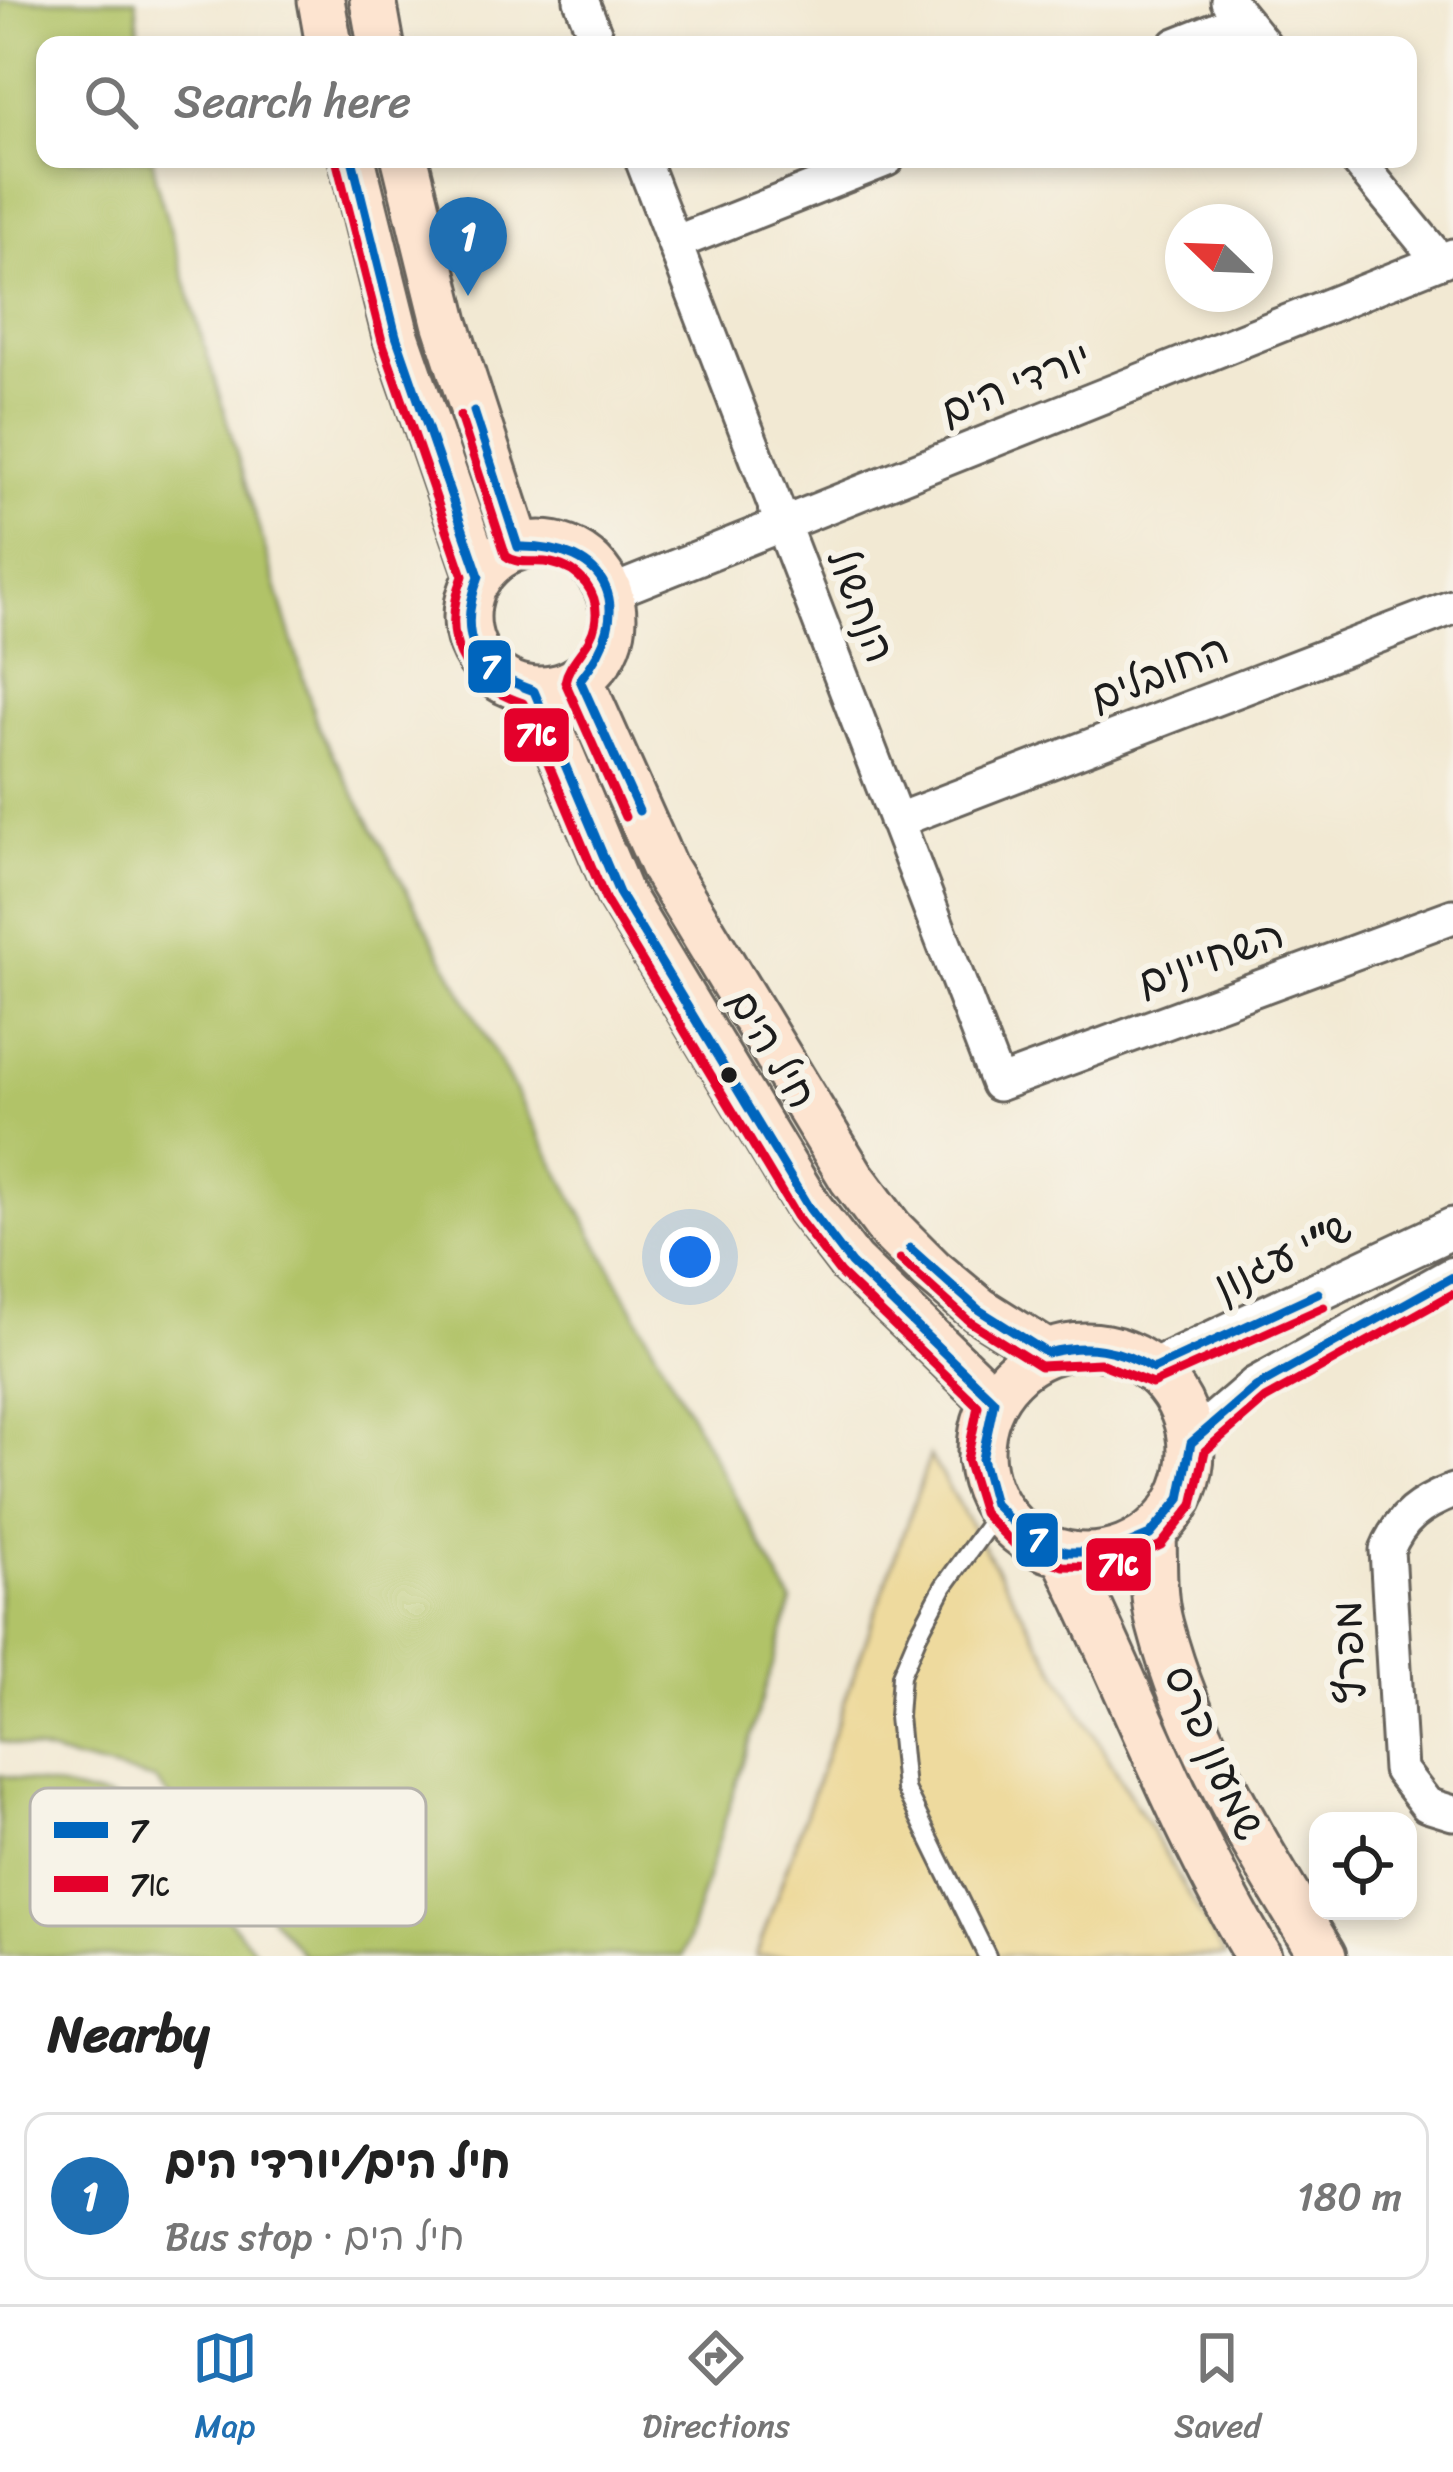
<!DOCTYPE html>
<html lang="en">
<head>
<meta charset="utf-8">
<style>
	:root { --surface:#fff; --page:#f6f6f6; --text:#222; --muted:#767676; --line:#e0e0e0; --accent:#1f6fb2 }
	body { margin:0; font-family:Sriracha,"Playpen Sans Hebrew",sans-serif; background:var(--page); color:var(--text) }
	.controls { position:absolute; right:36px; bottom:36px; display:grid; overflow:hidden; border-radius:24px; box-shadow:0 6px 18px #0003 }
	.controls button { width:108px; height:108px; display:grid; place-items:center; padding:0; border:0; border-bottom:3px solid var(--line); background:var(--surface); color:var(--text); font:60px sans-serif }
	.compass { position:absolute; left:1165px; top:204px; width:108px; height:108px; border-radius:50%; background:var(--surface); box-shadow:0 6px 18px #0003; rotate:293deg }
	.you { position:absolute; left:690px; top:1257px; width:42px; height:42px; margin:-30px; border:9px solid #fff; border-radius:50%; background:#1a73e8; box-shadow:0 0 0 18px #1a73e833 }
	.badge { display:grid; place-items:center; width:78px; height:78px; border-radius:50%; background:var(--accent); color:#fff; font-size:39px; font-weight:700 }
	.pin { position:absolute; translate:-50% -99px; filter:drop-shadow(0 3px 6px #0008) }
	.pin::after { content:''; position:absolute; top:63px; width:42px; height:36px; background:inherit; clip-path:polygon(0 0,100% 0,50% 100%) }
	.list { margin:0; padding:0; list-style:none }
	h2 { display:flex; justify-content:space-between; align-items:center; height:156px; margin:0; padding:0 48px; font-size:51px }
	h2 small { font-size:39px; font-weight:400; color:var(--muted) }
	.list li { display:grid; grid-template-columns:78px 1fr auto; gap:36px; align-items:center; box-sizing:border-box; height:168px; margin:0 24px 24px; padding:0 24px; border:3px solid var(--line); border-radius:24px }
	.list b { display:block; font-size:45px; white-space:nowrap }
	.list p { margin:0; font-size:39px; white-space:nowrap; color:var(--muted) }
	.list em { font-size:39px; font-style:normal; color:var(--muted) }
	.icon { flex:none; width:66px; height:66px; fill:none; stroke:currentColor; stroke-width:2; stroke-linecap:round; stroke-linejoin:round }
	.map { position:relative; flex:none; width:1453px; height:1956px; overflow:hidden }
	.search { position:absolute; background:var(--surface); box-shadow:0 6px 18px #0003; left:36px; right:36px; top:36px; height:132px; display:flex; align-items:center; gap:30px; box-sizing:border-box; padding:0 42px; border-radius:24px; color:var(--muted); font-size:45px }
	.sheet { height:348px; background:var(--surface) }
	nav { display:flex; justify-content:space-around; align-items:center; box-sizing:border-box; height:168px; border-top:3px solid var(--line); background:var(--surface); font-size:33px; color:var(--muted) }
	nav a { display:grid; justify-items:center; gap:6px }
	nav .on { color:var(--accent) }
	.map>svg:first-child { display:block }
	.green { fill:#b1c367; stroke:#667042; stroke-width:3 }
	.sand { fill:#eeda9e; stroke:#857b5d; stroke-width:3 }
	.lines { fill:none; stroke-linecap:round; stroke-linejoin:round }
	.service-casing { stroke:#67645c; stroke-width:22 }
	.minor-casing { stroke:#67645c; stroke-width:39 }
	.tertiary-casing { stroke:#67645c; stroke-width:45 }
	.secondary-casing { stroke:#67645c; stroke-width:51 }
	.service { stroke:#fff; stroke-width:16 }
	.minor { stroke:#fff; stroke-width:33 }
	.tertiary { stroke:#fff; stroke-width:39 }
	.secondary { stroke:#fde4d0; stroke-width:45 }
	.bus-1-casing { stroke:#f7f3e8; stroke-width:18 }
	.bus-2-casing { stroke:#f7f3e8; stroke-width:18 }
	.bus-1 { stroke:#0065bd; stroke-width:9 }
	.bus-2 { stroke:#e4002b; stroke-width:9 }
	.bus-dot { fill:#1c1c1c; stroke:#f7f3e8; stroke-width:4.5 }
	.labels { text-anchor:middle; stroke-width:12; stroke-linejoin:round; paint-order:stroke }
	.street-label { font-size:42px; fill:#1c1c1c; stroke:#f7f3e8 }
	.key { fill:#f7f3e8; stroke:#b5b2ab; stroke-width:3 }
	.key-label { font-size:33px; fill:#1c1c1c }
	.line-badge { stroke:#f7f3e8; stroke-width:4.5 }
	.badge-label { font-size:33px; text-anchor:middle; font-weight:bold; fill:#fff }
</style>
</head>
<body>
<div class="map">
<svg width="1453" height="1956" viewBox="0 0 1453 1956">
	<rect width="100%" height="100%" fill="#f7f3e8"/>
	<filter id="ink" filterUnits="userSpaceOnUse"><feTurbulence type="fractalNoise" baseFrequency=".00833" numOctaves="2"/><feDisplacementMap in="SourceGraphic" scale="24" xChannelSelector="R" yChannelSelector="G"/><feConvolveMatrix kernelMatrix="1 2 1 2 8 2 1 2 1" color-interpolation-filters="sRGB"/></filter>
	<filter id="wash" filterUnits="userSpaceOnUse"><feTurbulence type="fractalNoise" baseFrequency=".004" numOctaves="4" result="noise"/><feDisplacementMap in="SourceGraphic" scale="48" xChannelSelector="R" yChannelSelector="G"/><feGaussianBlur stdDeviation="2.7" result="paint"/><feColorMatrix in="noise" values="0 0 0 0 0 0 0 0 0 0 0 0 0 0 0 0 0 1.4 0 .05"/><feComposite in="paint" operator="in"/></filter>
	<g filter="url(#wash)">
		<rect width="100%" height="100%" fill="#f2e9d3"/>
		<!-- green -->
		<path class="green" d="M 0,0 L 136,0 L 140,45 L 45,45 L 45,159 L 153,159 L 155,179 L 318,727 L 792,1602 L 683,1956 L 304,1956 L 155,1780 L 0,1741 Z
			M 0,1775 L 129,1803 L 260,1956 L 0,1956 Z"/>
		<!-- sand -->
		<path class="sand" d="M 930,1456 L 1225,1956 L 756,1956 Z"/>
	</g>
	<g filter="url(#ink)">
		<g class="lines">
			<defs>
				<path id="service" d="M 987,1956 L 905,1789 L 898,1716 L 901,1675 L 918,1635 L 944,1586 L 999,1510"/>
				<path id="minor" d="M 581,0 L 599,45
					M 1228,1 L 1264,45
					M 1176,45 L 1242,19
					M 642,159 L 998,1084 L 1453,916
					M 1356,159 L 1440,261
					M 675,243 L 887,159
					M 610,593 L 1453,256
					M 896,821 L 1453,607
					M 1453,1491 C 1420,1504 1401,1517 1387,1550 L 1400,1770 L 1427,1805 L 1453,1813"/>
				<path id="tertiary" d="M 1153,1369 L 1453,1228
					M 1191,1443 L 1256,1387 L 1453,1277"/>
				<path id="secondary" d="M 321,0 L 329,45
					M 373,0 L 381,45
					M 352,159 L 396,336 L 479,576
					M 405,159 L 445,322 L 518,547
					M467 617a73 73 0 1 1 146 0a73 73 0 1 1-146 0Z
					M 580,680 L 664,868 L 852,1178 L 890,1229 L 931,1270 L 979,1310 L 1047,1353
					M 534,691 L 619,893 L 809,1208 L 851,1263 L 994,1401
					M981 1451a105 105 0 1 1 210 0a105 105 0 1 1-210 0Z
					M 1153,1532 C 1154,1562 1152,1596 1160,1625 C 1191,1744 1259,1851 1323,1956
					M 1064,1554 C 1130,1688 1181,1827 1258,1956"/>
			</defs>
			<!-- service casing -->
			<use href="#service" class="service-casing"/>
			<!-- minor casing -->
			<use href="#minor" class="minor-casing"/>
			<!-- tertiary casing -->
			<use href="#tertiary" class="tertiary-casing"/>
			<!-- secondary casing -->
			<use href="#secondary" class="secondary-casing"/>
			<!-- service -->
			<use href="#service" class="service"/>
			<!-- minor -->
			<use href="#minor" class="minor"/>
			<!-- tertiary -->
			<use href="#tertiary" class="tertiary"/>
			<!-- secondary -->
			<use href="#secondary" class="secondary"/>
			<defs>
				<path id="bus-1" d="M 352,159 L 396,336 L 479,576 C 456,637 473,670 534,691 L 619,893 L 809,1208 L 851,1263 L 994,1401 L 982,1459 L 994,1504 L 1025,1535 L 1066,1552 L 1110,1552 L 1150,1535 L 1180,1499 L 1191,1443 L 1256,1387 L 1453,1277
					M 474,411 L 518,547 C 611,545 637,610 580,680 L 639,811
					M 910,1248 L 979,1310 L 1047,1353 C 1086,1343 1119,1348 1153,1369 L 1318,1293"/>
				<path id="bus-2" d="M 337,163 L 382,341 L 463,576 C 440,637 460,682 523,703 L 606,901 L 796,1216 L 840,1273 L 978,1406 L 967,1460 L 983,1513 L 1019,1549 L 1063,1566 L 1113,1567 L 1161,1545 L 1193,1505 L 1205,1451 L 1265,1399 L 1453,1294
					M 460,416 L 506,556 C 519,566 535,559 551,563 C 580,569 601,593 595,624 C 591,647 569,660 565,682 L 625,817
					M 900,1259 L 970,1322 L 1040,1366 L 1100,1363 L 1152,1384 L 1324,1307"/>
			</defs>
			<!-- bus-1 casing -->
			<use href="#bus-1" class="bus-1-casing"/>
			<!-- bus-2 casing -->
			<use href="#bus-2" class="bus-2-casing"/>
			<!-- bus-1 -->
			<use href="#bus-1" class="bus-1"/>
			<!-- bus-2 -->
			<use href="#bus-2" class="bus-2"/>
		</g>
	</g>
	<!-- markers -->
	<circle class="bus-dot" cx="729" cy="1075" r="10"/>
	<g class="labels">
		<!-- street labels -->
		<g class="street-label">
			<text transform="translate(1015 383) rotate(-22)" y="15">יורדי הים</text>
			<text transform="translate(862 605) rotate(69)" y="15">הנחשול</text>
			<text transform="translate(1159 672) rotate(-21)" y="15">החובלים</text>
			<text transform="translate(1210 957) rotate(-20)" y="15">השחיינים</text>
			<text transform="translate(773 1048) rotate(59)" y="15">חיל הים</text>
			<text transform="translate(1282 1256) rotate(-26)" y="15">ש"י עגנון</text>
			<text transform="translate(1348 1652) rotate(-93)" y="15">מפרץ</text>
			<text transform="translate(1215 1752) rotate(66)" y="15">שמעון פרס</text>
		</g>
	</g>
	<!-- legend -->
	<rect x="30" y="1788" width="396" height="138" rx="18" class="key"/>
	<rect x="54" y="1822" width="54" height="16" fill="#0065bd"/>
	<rect x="54" y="1876" width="54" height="16" fill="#e4002b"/>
	<g class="key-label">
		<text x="129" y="1842">7</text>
		<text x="129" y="1896">7א</text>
	</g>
	<g class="line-badge">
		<rect x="466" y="638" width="47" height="57" rx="12" fill="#0065bd"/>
		<rect x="502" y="706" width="69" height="58" rx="12" fill="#e4002b"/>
		<rect x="1014" y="1511" width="46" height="58" rx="12" fill="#0065bd"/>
		<rect x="1084" y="1536" width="69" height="57" rx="12" fill="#e4002b"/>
	</g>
	<g class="badge-label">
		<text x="490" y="678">7</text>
		<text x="536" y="746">7א</text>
		<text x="1037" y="1551">7</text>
		<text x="1118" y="1576">7א</text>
	</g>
</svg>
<div class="controls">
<button><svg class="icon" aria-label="locate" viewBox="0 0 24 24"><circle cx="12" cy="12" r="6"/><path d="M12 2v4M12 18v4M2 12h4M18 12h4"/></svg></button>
</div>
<svg class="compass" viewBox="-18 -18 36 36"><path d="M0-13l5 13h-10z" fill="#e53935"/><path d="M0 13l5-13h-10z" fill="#767676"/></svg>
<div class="you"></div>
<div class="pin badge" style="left:468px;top:296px">1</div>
<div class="search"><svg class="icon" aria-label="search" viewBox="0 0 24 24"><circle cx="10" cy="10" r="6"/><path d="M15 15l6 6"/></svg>Search here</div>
</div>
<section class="sheet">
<h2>Nearby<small></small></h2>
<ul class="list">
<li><span class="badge">1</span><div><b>חיל הים/יורדי הים</b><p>Bus stop · חיל הים</p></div><em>180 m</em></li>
</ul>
</section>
<nav>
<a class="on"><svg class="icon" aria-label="map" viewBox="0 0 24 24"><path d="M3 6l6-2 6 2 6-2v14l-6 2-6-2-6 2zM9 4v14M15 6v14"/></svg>Map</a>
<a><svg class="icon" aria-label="directions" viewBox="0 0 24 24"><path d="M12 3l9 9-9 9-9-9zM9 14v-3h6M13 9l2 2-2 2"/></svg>Directions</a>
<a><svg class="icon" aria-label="saved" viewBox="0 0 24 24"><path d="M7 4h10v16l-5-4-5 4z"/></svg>Saved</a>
</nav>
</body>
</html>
